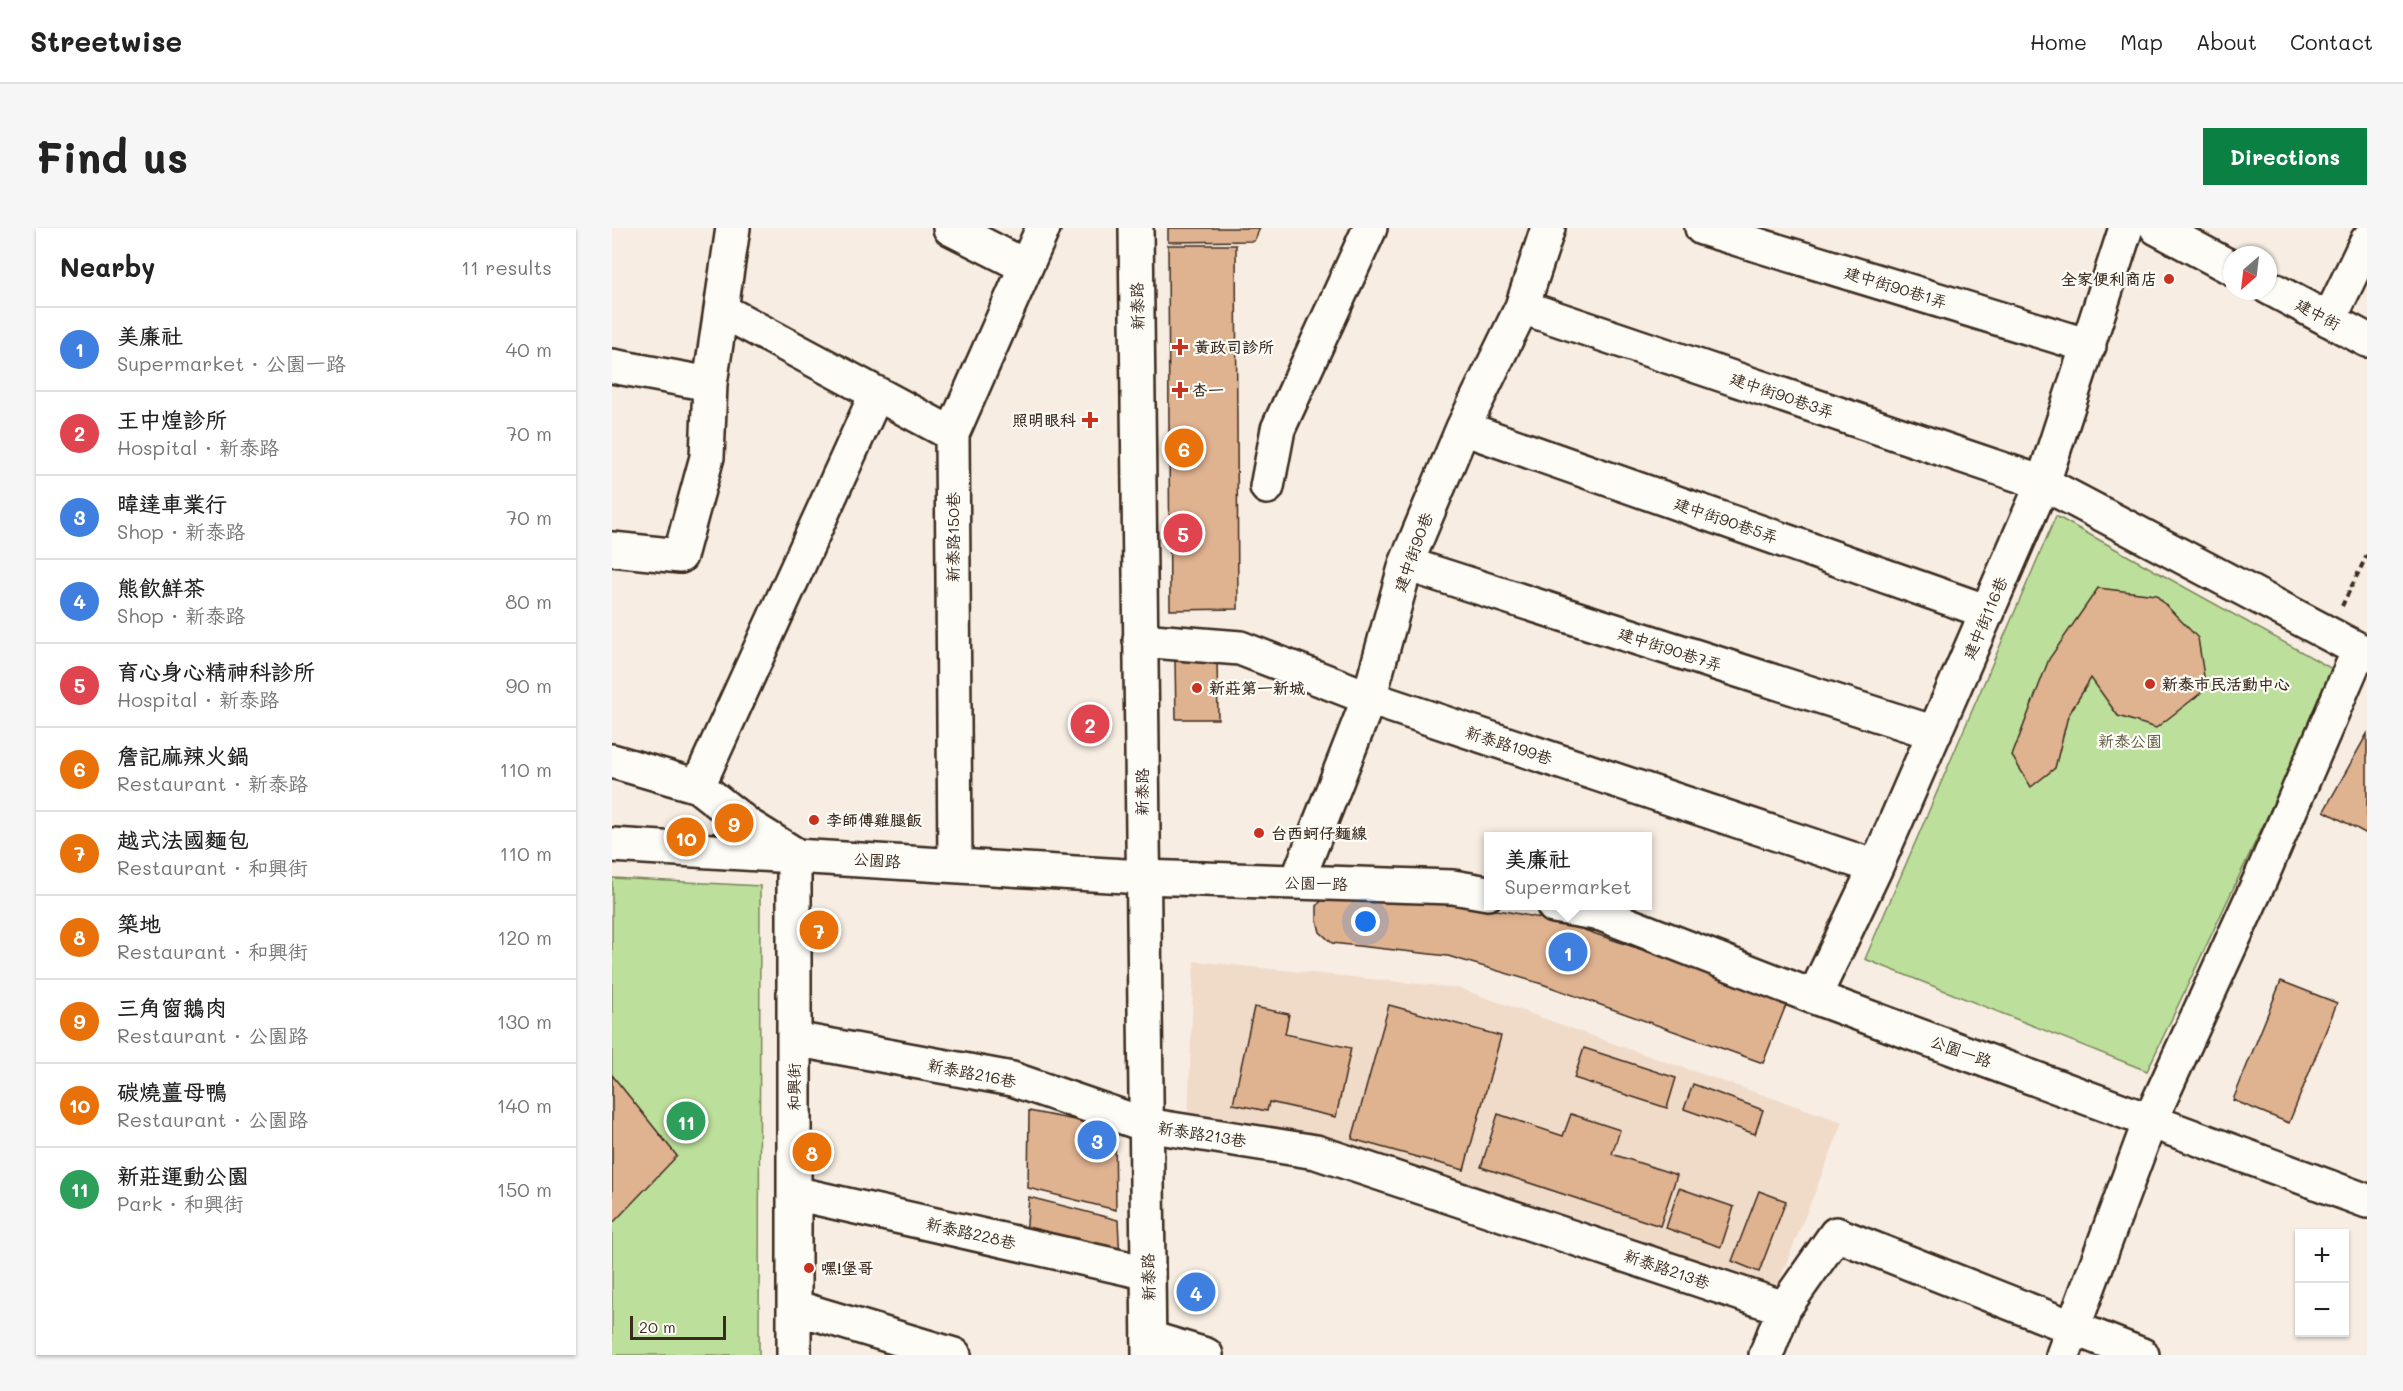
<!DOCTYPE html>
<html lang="en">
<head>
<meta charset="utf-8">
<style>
	:root { --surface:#fff; --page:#f6f6f6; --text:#222; --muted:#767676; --line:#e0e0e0; --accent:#0b8043 }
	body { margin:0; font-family:Mali,"LXGW WenKai TC",sans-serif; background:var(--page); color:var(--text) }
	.controls { position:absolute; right:18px; bottom:18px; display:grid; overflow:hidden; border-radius:0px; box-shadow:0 2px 4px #0004 }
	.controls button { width:54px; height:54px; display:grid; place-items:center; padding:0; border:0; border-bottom:2px solid var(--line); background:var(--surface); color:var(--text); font:30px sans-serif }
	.compass { position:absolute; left:1611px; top:18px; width:54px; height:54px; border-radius:50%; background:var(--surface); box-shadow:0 2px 4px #0004; rotate:208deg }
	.scale { position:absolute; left:18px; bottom:15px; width:96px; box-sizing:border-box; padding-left:6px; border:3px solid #3b2a1e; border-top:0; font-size:16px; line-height:21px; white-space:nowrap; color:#3b2a1e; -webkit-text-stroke:4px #fdfcf7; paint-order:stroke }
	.you { position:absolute; left:754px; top:694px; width:21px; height:21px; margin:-15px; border:4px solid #fff; border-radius:50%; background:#1a73e8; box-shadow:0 0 0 9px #1a73e833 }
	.badge { display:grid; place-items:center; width:39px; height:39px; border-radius:50%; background:var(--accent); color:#fff; font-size:20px; font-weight:700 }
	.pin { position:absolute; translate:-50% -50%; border:3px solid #fff; box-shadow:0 2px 6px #0006 }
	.popup { position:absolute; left:872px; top:604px; width:168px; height:78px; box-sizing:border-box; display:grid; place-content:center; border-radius:0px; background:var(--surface); filter:drop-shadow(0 2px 4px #0005); font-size:20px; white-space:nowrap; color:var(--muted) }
	.popup b { font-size:22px; color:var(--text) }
	.popup::after { content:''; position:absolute; left:50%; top:100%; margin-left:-12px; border:12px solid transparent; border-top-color:var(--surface) }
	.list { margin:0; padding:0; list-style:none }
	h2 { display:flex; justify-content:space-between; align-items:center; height:78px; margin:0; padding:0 24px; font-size:26px }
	h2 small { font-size:20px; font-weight:400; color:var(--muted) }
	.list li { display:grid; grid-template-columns:39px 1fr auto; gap:18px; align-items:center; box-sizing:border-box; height:84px; padding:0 24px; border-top:2px solid var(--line) }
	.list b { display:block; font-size:22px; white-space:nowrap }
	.list p { margin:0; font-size:20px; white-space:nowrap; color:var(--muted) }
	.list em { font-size:20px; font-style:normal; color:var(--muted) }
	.map { position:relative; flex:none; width:1755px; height:1127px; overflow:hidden; border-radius:0px }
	header { display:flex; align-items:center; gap:36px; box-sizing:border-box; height:84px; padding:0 30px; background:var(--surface); border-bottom:2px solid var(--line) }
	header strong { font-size:28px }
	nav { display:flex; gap:33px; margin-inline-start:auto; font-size:21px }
	.intro { display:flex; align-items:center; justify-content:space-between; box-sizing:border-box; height:144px; padding:0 36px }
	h1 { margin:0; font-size:42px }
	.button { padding:15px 27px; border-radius:0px; background:var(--accent); color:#fff; font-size:21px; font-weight:700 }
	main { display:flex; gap:36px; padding:0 36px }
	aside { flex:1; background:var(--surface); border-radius:0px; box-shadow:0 2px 4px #0004 }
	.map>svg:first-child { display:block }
	.built { fill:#f0dbc9 }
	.green { fill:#bce09b; stroke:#7c855c; stroke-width:1.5 }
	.building { fill:#dfb290; stroke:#3b2a1e; stroke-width:1.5 }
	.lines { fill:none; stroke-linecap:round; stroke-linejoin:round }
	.minor-casing { stroke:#3b2a1e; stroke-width:38 }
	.major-casing { stroke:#3b2a1e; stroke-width:38 }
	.path { stroke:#3b2a1e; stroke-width:4; stroke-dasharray:6 4.5; stroke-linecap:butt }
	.minor { stroke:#fdfcf7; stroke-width:33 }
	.major { stroke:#fdfcf7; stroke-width:33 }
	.poi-dot { fill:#c8321e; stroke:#fdfcf7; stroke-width:2 }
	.labels { text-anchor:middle; stroke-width:4.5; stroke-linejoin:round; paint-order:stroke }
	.poi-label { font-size:16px; font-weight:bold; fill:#3b2a1e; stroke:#fdfcf7; text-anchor:start }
	.street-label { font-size:16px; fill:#3b2a1e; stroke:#fdfcf7 }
	.park-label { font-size:16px; fill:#5b583d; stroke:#fdfcf7 }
</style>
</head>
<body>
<header>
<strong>Streetwise</strong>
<nav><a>Home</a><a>Map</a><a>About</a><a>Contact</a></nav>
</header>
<div class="intro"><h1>Find us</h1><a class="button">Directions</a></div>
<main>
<aside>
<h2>Nearby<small>11 results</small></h2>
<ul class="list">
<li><span class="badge" style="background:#3f7fe0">1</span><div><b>美廉社</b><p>Supermarket · 公園一路</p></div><em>40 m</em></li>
<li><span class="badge" style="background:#e0444e">2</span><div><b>王中煌診所</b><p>Hospital · 新泰路</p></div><em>70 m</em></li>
<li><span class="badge" style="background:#3f7fe0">3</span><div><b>暐達車業行</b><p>Shop · 新泰路</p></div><em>70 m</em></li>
<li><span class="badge" style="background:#3f7fe0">4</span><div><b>熊飲鮮茶</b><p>Shop · 新泰路</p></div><em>80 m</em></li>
<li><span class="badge" style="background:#e0444e">5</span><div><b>育心身心精神科診所</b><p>Hospital · 新泰路</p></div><em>90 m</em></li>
<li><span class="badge" style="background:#e8710a">6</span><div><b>詹記麻辣火鍋</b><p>Restaurant · 新泰路</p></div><em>110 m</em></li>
<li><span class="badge" style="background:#e8710a">7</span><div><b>越式法國麵包</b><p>Restaurant · 和興街</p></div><em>110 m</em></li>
<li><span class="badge" style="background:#e8710a">8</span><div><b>築地</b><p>Restaurant · 和興街</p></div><em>120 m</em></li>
<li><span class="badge" style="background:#e8710a">9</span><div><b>三角窗鵝肉</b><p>Restaurant · 公園路</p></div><em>130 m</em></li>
<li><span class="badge" style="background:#e8710a">10</span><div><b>碳燒薑母鴨</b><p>Restaurant · 公園路</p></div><em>140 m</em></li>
<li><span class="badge" style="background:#2e9e5b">11</span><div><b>新莊運動公園</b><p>Park · 和興街</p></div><em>150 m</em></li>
</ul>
</aside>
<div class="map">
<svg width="1755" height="1127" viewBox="0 0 1755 1127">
	<rect width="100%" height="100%" fill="#f7ede2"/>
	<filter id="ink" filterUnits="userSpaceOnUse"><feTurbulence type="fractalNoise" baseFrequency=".0167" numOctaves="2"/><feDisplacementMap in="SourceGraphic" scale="12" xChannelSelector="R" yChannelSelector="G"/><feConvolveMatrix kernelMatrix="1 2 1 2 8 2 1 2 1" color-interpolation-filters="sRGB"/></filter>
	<g filter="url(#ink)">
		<!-- built -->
		<path class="built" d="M 582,733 L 847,760 L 1025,824 L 1231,894 L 1164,1061 L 971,992 L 742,923 L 576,888 Z"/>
		<!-- green -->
		<path class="green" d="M 1444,288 L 1724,443 L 1535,843 L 1253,731 Z
			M 0,650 L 148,658 L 147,1127 L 0,1127 Z"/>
		<!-- building -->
		<path class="building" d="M 556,0 L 648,0 L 642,13 L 556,14 Z
			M 556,17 L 624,17 L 626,381 L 558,382 Z
			M 1486,360 L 1544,367 L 1586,410 L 1594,461 L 1544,500 L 1506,488 L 1479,450 L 1456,488 L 1443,540 L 1419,559 L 1400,528 L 1437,431 Z
			M 605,429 L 606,491 L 564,491 L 563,430 Z
			M 1755,506 L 1755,606 L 1712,583 Z
			M 716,663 L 892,683 L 949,694 L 1176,772 L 1151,835 L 930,756 L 836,728 L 720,715 L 708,704 L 705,692 L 705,678 Z
			M 1669,753 L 1725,775 L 1677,895 L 1621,872 Z
			M 777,777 L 889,808 L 852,942 L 740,911 Z
			M 642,779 L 677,786 L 673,806 L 739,820 L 724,889 L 657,874 L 655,883 L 621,876 Z
			M 972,820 L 1064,850 L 1055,880 L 962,850 Z
			M 0,847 L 65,928 L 0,996 Z
			M 1081,856 L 1151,882 L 1143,906 L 1072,881 Z
			M 417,883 L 503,900 L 504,982 L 416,960 Z
			M 886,886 L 951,908 L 959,886 L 1008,902 L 1000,926 L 1065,947 L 1048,998 L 869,939 Z
			M 1067,960 L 1122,979 L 1109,1019 L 1054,1000 Z
			M 1147,963 L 1174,973 L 1147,1044 L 1120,1033 Z
			M 417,969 L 506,992 L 508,1032 L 414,1009 Z"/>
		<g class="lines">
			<defs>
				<path id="minor" d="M 338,0 L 413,38
					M 1090,0 L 1477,118
					M 1545,0 L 1620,40
					M 1656,59 L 1755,112
					M 910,79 L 1431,255 L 1755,426
					M 109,82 L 340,206
					M 1717,92 L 1755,13
					M 0,138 L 98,156
					M 851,200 L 1376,384
					M 655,259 L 666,201 L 758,0
					M 0,321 L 68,328 L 95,229 L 98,156 L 121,0
					M 794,336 L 1323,505
					M 528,412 L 628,420 L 757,470 L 1264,639
					M 0,533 L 86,558 L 137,598 L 182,626 L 182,1127
					M 86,558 L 264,167
					M 0,617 L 530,649 L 841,659 L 876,665
					M 343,637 L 340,206 L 431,0
					M 685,654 L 757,470 L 794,336 L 851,200 L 910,79 L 936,0
					M 942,678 L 989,686 L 1202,769 L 1755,973
					M 1202,769 L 1264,639 L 1431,255 L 1514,0
					M 182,811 L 400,851 L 534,897 L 704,924 L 1172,1080 L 1224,1006 L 1530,1127
					M 182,965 L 536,1045
					M 182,1079 L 342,1127
					M 537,1110 L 594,1127
					M 1154,1127 L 1172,1080
					M 1451,1127 L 1538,893 L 1648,652 L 1747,422"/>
				<path id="major" d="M 524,0 L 537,1127"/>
			</defs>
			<!-- minor casing -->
			<use href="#minor" class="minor-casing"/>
			<!-- major casing -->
			<use href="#major" class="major-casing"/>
			<!-- path -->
			<path class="path" d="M 1730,378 L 1755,327"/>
			<!-- minor -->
			<use href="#minor" class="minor"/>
			<!-- major -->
			<use href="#major" class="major"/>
		</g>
	</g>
	<!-- markers -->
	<g class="poi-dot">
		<circle cx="1557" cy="51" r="6"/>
		<path d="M565 110h6v6h6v6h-6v6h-6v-6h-6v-6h6z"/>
		<path d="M565 153h6v6h6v6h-6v6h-6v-6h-6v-6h6z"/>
		<path d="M475 183h6v6h6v6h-6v6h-6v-6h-6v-6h6z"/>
		<circle cx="1538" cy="456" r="6"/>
		<circle cx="585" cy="460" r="6"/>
		<circle cx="202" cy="592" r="6"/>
		<circle cx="647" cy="605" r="6"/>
		<circle cx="197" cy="1040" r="6"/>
	</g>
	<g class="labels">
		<!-- poi labels -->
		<g class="poi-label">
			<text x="1545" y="57" text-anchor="end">全家便利商店</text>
			<text x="582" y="125">黃政司診所</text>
			<text x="580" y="168">杏一</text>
			<text x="464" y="198" text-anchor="end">照明眼科</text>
			<text x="1550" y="462">新泰市民活動中心</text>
			<text x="597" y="466">新莊第一新城</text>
			<text x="214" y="598">李師傅雞腿飯</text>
			<text x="659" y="611">台西蚵仔麵線</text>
			<text x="209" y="1046">嘿!堡哥</text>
		</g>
		<!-- street labels -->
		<g class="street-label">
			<text transform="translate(1284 59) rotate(17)" y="6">建中街90巷1弄</text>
			<text transform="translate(525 78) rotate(-91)" y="6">新泰路</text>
			<text transform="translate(1706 86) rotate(28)" y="6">建中街</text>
			<text transform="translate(1170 167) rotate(19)" y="6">建中街90巷3弄</text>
			<text transform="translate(1114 292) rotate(19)" y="6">建中街90巷5弄</text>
			<text transform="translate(341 309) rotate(-90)" y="6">新泰路150巷</text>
			<text transform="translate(801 324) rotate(-70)" y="6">建中街90巷</text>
			<text transform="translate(1373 390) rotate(-67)" y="6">建中街116巷</text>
			<text transform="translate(1058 421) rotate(18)" y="6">建中街90巷7弄</text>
			<text transform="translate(897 517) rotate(18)" y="6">新泰路199巷</text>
			<text transform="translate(530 564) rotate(-90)" y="6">新泰路</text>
			<text transform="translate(265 632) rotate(4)" y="6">公園路</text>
			<text transform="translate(704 655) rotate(2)" y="6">公園一路</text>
			<text transform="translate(1349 823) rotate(20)" y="6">公園一路</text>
			<text transform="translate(360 845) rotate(11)" y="6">新泰路216巷</text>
			<text transform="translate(182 859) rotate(-90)" y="6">和興街</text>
			<text transform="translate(590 906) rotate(9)" y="6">新泰路213巷</text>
			<text transform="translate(359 1005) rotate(13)" y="6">新泰路228巷</text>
			<text transform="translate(1055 1041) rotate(19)" y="6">新泰路213巷</text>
			<text transform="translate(536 1049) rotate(-91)" y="6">新泰路</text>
		</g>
		<!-- park labels -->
		<g class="park-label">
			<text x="1518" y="519">新泰公園</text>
		</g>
	</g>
</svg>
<div class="controls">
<button>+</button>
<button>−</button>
</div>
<svg class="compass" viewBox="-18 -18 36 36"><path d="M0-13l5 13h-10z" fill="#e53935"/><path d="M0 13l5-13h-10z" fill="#767676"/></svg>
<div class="scale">20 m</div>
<div class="you"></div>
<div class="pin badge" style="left:956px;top:724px;background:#3f7fe0">1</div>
<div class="popup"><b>美廉社</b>Supermarket</div>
<div class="pin badge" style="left:478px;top:496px;background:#e0444e">2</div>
<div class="pin badge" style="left:485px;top:912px;background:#3f7fe0">3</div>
<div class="pin badge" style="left:584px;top:1064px;background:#3f7fe0">4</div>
<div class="pin badge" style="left:571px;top:305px;background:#e0444e">5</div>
<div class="pin badge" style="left:572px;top:220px;background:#e8710a">6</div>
<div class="pin badge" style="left:207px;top:702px;background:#e8710a">7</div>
<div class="pin badge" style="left:200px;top:924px;background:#e8710a">8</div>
<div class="pin badge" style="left:122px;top:595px;background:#e8710a">9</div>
<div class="pin badge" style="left:74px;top:609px;background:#e8710a">10</div>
<div class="pin badge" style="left:74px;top:893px;background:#2e9e5b">11</div>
</div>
</main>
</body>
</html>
